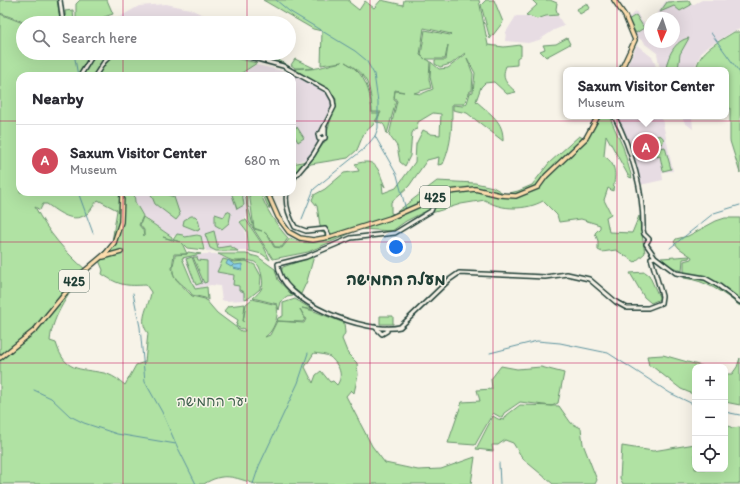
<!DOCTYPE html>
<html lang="en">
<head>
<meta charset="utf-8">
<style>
	:root { --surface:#fff; --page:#f7f7f7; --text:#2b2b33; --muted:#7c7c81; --line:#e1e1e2; --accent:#d1495b }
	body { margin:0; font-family:Itim,"Playpen Sans Hebrew",sans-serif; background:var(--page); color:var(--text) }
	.controls { position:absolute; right:12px; bottom:12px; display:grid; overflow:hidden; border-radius:8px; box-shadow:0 4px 16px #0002 }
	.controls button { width:36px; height:36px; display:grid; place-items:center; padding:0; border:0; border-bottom:1px solid var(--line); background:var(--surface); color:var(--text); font:20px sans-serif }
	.compass { position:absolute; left:644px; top:12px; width:36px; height:36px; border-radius:50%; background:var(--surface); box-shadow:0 4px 16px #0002; rotate:183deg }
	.you { position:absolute; left:396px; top:247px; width:14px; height:14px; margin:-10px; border:3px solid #fff; border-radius:50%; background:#1a73e8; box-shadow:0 0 0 6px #1a73e833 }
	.badge { display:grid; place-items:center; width:26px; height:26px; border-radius:50%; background:var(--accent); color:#fff; font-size:13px; font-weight:700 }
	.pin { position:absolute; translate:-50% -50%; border:2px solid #fff; box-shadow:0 1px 4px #0006 }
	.popup { position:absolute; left:563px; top:67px; width:166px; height:52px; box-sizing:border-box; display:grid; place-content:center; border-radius:8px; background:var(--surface); filter:drop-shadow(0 1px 3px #0005); font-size:13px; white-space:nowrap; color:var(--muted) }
	.popup b { font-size:15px; color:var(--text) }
	.popup::after { content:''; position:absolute; left:50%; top:100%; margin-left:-8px; border:8px solid transparent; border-top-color:var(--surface) }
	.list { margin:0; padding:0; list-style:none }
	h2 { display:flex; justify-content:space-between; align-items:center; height:52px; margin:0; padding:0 16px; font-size:17px }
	h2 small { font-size:13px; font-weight:400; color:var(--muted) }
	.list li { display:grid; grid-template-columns:26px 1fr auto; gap:12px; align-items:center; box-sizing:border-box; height:72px; padding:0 16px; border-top:1px solid var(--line) }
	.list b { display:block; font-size:15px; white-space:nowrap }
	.list p { margin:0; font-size:13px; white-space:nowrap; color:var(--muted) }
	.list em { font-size:13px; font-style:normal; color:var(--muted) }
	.icon { flex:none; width:22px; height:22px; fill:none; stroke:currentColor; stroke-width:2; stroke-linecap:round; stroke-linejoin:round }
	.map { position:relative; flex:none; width:740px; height:484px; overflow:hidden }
	.search { position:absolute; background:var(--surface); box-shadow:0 4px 16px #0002; left:16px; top:16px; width:280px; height:44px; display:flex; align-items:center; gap:10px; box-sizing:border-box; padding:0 14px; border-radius:22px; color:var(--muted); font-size:15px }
	.panel { position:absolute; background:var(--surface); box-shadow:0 4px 16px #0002; left:16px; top:72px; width:280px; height:124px; border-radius:12px }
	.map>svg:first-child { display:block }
	.built { fill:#e7dce3 }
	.green { fill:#b0e2a3; stroke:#68906c; fill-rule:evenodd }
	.water { fill:#86cde7; stroke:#5d939f }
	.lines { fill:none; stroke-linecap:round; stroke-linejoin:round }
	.stream { stroke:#5d939f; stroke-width:1 }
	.secondary-casing { stroke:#1f3d34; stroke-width:6 }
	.primary-casing { stroke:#1f3d34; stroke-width:6 }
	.secondary { stroke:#f7f3e8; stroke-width:3 }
	.primary { stroke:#fcdcac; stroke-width:3.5 }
	.grid { fill:none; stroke:#c2185b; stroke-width:1; stroke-opacity:0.55 }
	.labels { text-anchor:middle; stroke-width:3; stroke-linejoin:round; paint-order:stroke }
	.shield { fill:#f7f3e8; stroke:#60746a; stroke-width:1 }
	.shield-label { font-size:13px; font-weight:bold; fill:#1f3d34 }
	.park-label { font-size:14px; fill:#3c5e4a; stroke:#f7f3e8 }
	.quarter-label { font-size:16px; font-weight:bold; fill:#1f3d34; stroke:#f7f3e8 }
</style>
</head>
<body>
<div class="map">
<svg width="740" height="484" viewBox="0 0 740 484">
	<rect width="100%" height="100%" fill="#f7f3e8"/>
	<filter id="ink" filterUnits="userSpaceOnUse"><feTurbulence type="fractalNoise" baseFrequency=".025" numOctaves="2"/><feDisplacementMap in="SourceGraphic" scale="8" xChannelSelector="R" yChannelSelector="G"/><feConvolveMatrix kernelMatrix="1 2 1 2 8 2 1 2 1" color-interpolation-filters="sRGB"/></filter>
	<g filter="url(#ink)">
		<!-- built -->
		<path class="built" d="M 702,0 L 740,0 L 740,29 L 732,32 L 703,50 L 693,70 L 660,70 L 657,53 L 645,44 L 644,41 L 637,38 L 627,19 L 636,11 L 642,22 L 650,24 L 650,42 L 674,42 L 674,18 L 655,18 L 655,17 L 666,1 L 689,1 L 692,5 Z
			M 166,4 L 190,9 L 203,15 L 215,23 L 105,23 L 105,21 L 118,18 L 139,6 Z
			M 516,16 L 525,16 L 537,20 L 546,17 L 558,16 L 564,26 L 554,30 L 539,40 L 528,43 L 505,41 L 506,32 Z
			M 637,45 L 653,58 L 657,70 L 625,70 Z
			M 256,65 L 293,73 L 321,88 L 330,96 L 332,106 L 315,149 L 306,159 L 292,163 L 292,76 L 238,76 Z
			M 615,116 L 663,116 L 662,119 L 673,171 L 662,172 L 663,180 L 640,185 L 638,168 L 630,144 Z
			M 681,116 L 692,116 L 693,129 L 685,123 Z
			M 135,192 L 244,192 L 247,217 L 239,221 L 245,230 L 248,251 L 206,251 L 201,235 L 197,234 L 191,237 L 185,237 L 183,236 L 183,234 L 177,234 L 175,236 L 169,235 L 143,216 L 135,202 Z
			M 205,254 L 216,254 L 234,262 L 246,260 L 251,262 L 259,270 L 261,289 L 244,300 L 225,301 L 222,300 L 220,286 L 211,285 L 196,288 L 184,257 Z"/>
		<!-- green -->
		<path class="green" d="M 0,0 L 57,0 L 61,23 L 26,23 L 0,13 Z
			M 80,0 L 107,0 L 113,14 L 86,23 L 76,23 L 76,4 Z
			M 263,0 L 350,0 L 349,2 L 359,10 L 365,1 L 374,8 L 381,0 L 403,5 L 404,0 L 479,0 L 488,45 L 504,47 L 521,45 L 521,55 L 517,58 L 517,65 L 506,66 C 501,79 506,83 516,92 L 507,94 L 494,82 L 485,83 L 481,87 L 476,101 C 490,114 504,121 503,141 L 467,113 L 453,110 L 453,105 L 463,106 L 467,103 L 470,93 L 473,92 L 475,73 L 467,58 L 473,74 L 472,91 L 470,91 L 464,104 L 452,104 C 452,126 452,144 443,164 L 438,165 L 439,157 L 427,160 L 409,186 L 391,202 L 391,213 L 394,214 L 437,181 L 475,183 L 493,187 L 505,194 L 518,191 L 532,185 L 549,163 L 579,136 L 585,139 L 597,116 L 609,116 L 623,147 L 632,178 L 629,177 L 606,135 L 604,156 C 618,165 615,176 613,191 L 608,188 L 604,200 L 611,214 L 606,217 L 609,232 L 632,233 L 639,216 L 645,253 L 635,262 L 616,250 L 602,252 L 598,250 L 598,241 L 595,233 L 600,228 L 600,225 L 581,219 L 559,222 L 557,215 L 543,201 C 527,210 501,211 485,200 L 461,204 L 435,212 L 422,213 L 406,221 L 392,231 L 360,229 L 308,252 L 273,259 L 249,222 L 245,192 L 248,192 L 248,206 L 254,229 L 262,231 L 254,228 L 249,192 L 260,192 C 266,209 276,225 288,238 L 282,247 L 275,247 L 269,236 L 264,232 L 268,236 L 274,247 L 282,248 L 290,238 C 302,245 313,243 327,239 L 324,233 L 321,232 L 317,206 L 312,200 L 314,195 L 325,189 L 344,173 L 359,171 L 355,164 C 377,157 378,169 385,187 L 382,183 L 383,193 L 396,188 L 415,162 L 416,144 L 423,130 L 431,134 L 440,135 L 441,114 L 433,113 L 418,122 L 417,129 L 414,130 L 412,133 L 410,156 L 405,166 L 400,162 L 397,146 L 389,135 L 397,101 L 394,97 L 395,91 L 404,92 L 395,90 L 394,100 L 396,101 L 387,134 C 385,127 385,122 376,122 L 381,112 L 372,112 C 371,87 368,74 345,62 C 348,64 352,66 355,69 C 368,80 371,98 372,113 L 380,113 L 373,125 L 364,133 L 357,150 L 348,158 L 311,164 L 292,175 L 292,164 L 312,160 L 328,137 L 327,131 L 335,107 L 336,99 L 328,89 L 294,69 L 304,68 L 295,68 L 291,65 L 295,59 L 314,68 L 305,69 C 316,70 330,64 342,62 L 321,65 L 322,31 L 313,29 ZM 424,28 L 451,34 L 450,35 L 425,30 L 421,55 L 425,59 L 420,55 ZM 448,45 L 446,60 L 435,60 L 435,64 L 440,67 L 451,64 L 465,53 L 466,54 L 448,68 L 439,69 L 431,62 L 430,77 L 433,89 L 421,94 L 414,93 L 431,88 L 429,79 L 430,61 L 426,59 L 445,59 Z
			M 486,0 L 494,0 L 503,22 L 490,39 L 481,5 Z
			M 532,0 L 550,0 L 557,3 L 556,9 L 558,15 L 546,16 L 537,19 L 526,15 L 537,5 Z
			M 689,1 L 691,5 L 680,11 L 674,6 L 660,12 L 667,2 Z
			M 587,3 L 590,8 L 580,14 L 577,9 Z
			M 73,10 L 74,23 L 66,23 L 65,11 Z
			M 0,14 L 23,23 L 23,53 L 212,53 L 257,63 L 237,76 L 20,76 L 20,192 L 134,192 L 135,202 L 143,216 L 139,225 L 143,230 L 144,236 L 144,230 L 140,225 L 143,217 L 172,237 L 172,240 L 163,237 L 181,242 L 173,240 L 177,234 L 183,235 L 185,237 L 197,235 L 201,236 L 204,250 L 187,248 L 182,243 L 187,254 L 174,254 L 172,268 L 174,277 L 192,296 L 205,299 L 217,313 L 241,331 L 245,331 L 243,328 L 241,329 L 236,326 L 238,320 L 224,311 L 228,306 L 245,304 L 243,322 L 246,304 L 252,299 L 277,305 C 279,316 274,331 265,337 L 270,335 L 277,321 L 304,323 L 306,319 L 300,309 L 305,319 L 303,322 L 277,321 L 278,318 L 283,316 L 283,303 L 295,299 L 313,310 L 302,308 L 314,311 L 344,323 L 345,333 L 342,339 L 348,354 L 357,363 L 358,375 L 354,393 L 351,390 L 346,396 L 372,446 L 385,463 L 418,470 L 441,469 L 475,457 L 471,484 L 255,484 C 234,477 223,472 204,484 L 0,484 ZM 98,200 L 117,210 L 112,242 L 98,258 L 103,270 L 102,274 C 120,286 126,286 146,285 L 151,292 C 150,305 137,320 148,333 L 145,362 L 136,365 L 125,385 C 119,380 112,375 104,373 C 78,368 65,372 56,343 L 50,341 C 52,315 71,291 86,270 C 65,252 48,232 35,207 L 40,210 L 43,204 L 47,204 C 58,212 74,225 88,213 C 92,209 94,204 98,200 ZM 314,353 C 318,354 326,354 330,357 C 339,365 344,375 337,385 L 333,381 L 330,382 L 321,371 L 316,375 L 313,383 L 305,367 Z
			M 636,15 L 644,28 L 636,33 L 628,20 Z
			M 734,32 L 740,32 L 740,173 L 730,141 L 730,108 L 726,106 L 726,70 L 696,70 C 699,50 719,42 734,32 Z
			M 567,38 L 570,44 L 546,57 L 540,51 L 545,49 L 543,45 L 556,44 Z
			M 689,38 L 680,54 L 678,70 L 666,70 C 667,57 675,40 689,38 Z
			M 244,53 L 267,53 L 292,68 L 273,60 Z
			M 297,127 L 304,138 L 298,142 L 292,131 Z
			M654.5 140a4.5 4.5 0 1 1 9 0a4.5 4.5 0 1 1-9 0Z
			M 665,147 L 671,169 L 663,171 L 660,156 L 657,157 L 655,149 Z
			M 150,192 L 160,192 L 174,197 L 180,215 L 176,220 L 155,204 Z
			M 231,192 L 242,192 L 244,205 L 237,209 Z
			M 262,192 L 274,192 L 269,209 Z
			M 227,211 L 231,213 L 229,223 L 222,229 L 215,225 L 215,214 L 224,217 Z
			M 191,216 L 195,216 L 198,219 L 200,228 L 198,231 L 183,225 L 184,220 Z
			M 725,218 L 740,218 L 740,306 C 722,292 707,281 684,278 L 684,261 L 691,259 L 692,257 L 679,248 L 674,242 L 676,239 L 688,236 L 716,221 Z
			M 243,220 L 246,220 L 264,247 L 270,260 L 262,254 L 249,251 L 247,231 L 240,222 Z
			M 214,231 L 218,248 L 230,246 L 238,251 L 216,251 L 210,248 L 205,234 Z
			M 188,252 L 201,254 L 182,258 L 195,289 L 207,287 L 208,300 L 205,298 L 192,295 C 187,285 171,281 173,267 C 173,263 175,259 175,255 L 187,254 Z
			M 218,254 L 246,254 L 258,257 L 275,269 L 278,280 L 293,296 L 287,297 L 281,302 L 279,310 L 277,304 L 253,298 C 261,291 264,288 262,277 C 259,257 250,261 235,261 C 230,261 223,256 218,254 Z
			M 314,256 L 307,281 L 301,294 C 293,289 277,276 283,267 Z
			M 690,256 L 689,258 L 683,259 L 682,271 L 670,266 L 661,258 Z
			M 192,257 L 202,283 L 196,285 L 186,259 Z
			M 193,257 L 197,257 L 198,260 L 207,261 L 207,282 L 204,283 Z
			M 223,259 L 234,262 L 246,261 L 255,265 L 261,276 L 260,289 L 249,298 L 244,299 L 244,292 L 239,290 L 239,286 L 233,285 L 234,275 L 217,272 Z
			M 645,272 L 649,275 L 660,299 L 651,303 L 644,297 L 630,273 Z
			M 380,316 L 393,316 L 393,324 L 380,324 Z
			M 663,355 L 705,367 L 695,367 L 695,395 L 681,389 L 653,367 L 649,366 L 647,356 Z
			M 740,358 L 740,405 L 725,402 L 725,374 L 732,374 L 737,367 Z
			M 501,366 L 517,369 L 541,367 L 564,373 L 558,403 L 552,406 L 520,402 L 504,413 L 502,418 L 493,413 L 475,445 L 448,443 L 462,402 L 480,401 L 477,390 L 492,389 L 491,379 Z
			M 520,405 L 559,406 L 571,423 L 581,428 L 583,444 L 597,480 L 595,484 L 553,484 L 523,459 L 513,443 L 505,440 L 498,445 L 492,445 L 493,451 L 476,449 L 493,416 L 498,419 L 504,420 L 507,415 Z
			M 729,426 L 732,428 L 740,427 L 740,484 L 623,484 L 620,478 L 622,446 L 653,451 L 695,444 L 695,469 L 725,469 L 725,428 Z"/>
		<!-- water -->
		<path class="water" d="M 228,260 L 235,265 L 242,264 L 242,270 L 233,268 L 233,265 L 231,267 L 226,264 Z"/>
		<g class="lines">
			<!-- stream -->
			<path class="stream" d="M 58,0 L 61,17
				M 276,0 L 289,11 L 355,51 L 366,60 L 374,74 L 378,102 L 378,128 L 375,136 L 365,148 L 314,189 L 302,219
				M 711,33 L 740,73
				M 74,53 L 78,76
				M 375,136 L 397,175 L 406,210
				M 78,192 L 93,233
				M 670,248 L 714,213 L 740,205
				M 133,293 L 140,327 L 145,382 L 162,412 L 176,444 L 196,484
				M 490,353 L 537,341 L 560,343 L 608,353 L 670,393 L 695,405
				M 34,390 L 51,398 L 70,416 L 84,423 L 117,434 L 176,444
				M 725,412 L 740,415
				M 499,463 L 500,484
				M 253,484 L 259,466 L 298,383 L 308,353"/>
			<defs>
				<path id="secondary" d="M 60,0 L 63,23
					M 235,53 L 283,66 L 328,91 L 333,100 L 334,107 L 322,131
					M 80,76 L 94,53
					M 95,76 L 104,62 L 113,53
					M 614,116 C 632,149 644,193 643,230 L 644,234 L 649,239 L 646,244 L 655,257 L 676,273 L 705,278 L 719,286 L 740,302
					M 324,132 L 318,134 L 319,139 L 325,138 L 325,128
					M 292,180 L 313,155 L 322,140
					M 287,192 C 284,204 289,216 295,227 L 306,231 L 325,229 L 330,237
					M 432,199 L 433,206 L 431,211 L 395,233 L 351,238 L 306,257 L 278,264 C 278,302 368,335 400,327 L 449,280 L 459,273 L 545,277 L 567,274 L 589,279 L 616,302 L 627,308 L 648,308 L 661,303 L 662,296 L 651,258 L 655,257
					M 375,327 L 382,334 L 387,331 L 387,328"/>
				<path id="primary" d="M 614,0 L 625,16 L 635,40 L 621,70
					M 267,192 L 278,217 L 289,232 L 300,238 L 313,240 L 330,237 L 390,218 L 449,192 L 475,189 L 500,195 L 516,196 L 538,187 L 546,176 L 586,138 L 598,116
					M 103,257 L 121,252
					M 0,358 L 35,330 L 81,274 L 106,253 L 114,243 L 121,222 L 122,192"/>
			</defs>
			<!-- secondary casing -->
			<use href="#secondary" class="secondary-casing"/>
			<!-- primary casing -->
			<use href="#primary" class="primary-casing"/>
			<!-- secondary -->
			<use href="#secondary" class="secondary"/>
			<!-- primary -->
			<use href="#primary" class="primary"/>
		</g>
	</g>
	<!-- grid -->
	<path class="grid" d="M 123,0 L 123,23M 247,0 L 247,23M 370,0 L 370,484M 493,0 L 493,484M 617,0 L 617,484M 123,53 L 123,76M 247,53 L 247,76M 0,121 L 20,121M 292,121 L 740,121M 123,192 L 123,484M 247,192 L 247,484M 0,242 L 740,242M 0,363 L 740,363"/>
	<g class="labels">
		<!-- shield labels -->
		<g class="shield">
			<rect x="420" y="186" width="30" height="22" rx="3"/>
			<rect x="59" y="270" width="30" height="22" rx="3"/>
		</g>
		<g class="shield-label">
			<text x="435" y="202">425</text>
			<text x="74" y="286">425</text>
		</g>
		<!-- park labels -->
		<g class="park-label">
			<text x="212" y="406">יער החמישה</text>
		</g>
		<!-- quarter labels -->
		<g class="quarter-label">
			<text x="396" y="285">מעלה החמישה</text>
		</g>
	</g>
</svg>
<div class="controls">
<button>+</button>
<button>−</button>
<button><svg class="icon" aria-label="locate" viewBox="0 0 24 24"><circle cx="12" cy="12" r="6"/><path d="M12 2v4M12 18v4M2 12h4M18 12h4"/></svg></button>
</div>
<svg class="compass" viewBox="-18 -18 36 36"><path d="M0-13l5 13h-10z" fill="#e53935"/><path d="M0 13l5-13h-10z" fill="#7c7c81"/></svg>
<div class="you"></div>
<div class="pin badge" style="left:646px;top:147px">A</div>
<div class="popup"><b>Saxum Visitor Center</b>Museum</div>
<div class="search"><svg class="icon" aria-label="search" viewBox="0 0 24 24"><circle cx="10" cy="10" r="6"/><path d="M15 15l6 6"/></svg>Search here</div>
<section class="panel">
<h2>Nearby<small></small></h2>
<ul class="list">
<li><span class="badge">A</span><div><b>Saxum Visitor Center</b><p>Museum</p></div><em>680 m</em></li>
</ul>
</section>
</div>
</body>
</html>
